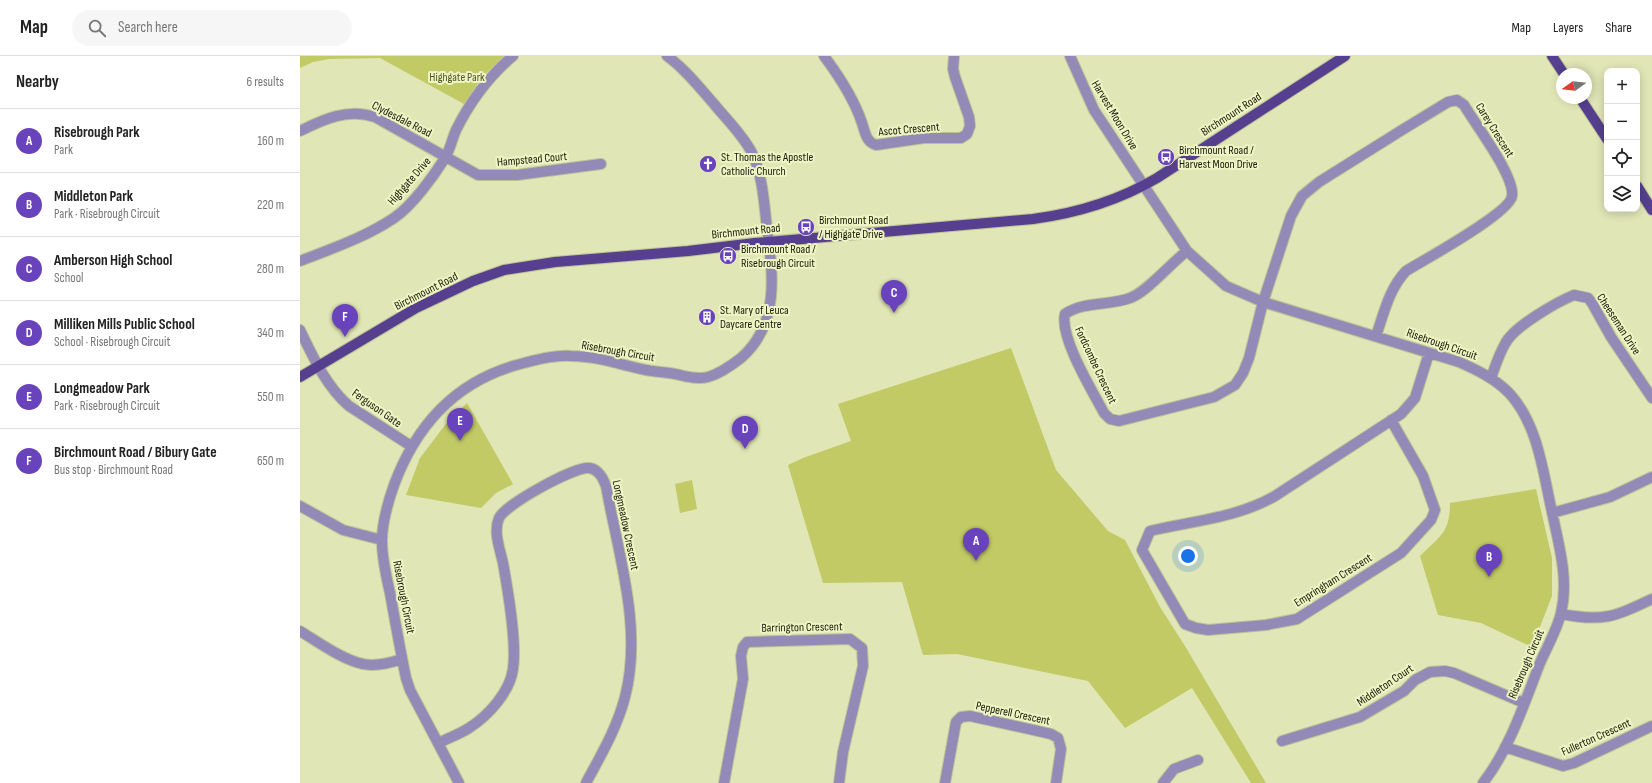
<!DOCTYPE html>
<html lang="en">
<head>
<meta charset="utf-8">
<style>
	:root { --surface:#fff; --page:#f6f6f6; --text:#222; --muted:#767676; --line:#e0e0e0; --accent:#6943bb }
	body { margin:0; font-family:"Sofia Sans Condensed",sans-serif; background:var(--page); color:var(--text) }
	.controls { position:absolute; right:12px; top:12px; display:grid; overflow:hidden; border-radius:8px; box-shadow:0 2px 10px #0003 }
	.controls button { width:36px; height:36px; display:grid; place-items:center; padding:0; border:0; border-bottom:1px solid var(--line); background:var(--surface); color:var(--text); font:20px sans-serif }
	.compass { position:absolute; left:1256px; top:12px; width:36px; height:36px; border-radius:50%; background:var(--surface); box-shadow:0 2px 10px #0003; rotate:255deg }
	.you { position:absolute; left:888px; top:500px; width:14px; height:14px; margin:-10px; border:3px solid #fff; border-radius:50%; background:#1a73e8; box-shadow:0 0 0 6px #1a73e833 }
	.badge { display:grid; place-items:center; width:26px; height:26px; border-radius:50%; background:var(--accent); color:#fff; font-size:13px; font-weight:700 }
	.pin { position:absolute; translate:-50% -33px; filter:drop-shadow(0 1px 2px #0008) }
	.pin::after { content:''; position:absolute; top:21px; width:14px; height:12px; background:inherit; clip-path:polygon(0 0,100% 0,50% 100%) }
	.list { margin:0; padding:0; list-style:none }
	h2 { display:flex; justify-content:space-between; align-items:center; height:52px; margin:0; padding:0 16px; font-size:17px }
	h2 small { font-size:13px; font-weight:400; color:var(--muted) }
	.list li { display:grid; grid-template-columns:26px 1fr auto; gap:12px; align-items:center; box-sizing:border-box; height:64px; padding:0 16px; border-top:1px solid var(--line) }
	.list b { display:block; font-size:15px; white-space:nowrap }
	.list p { margin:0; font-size:13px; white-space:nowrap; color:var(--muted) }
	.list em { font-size:13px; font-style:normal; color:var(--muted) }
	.icon { flex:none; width:22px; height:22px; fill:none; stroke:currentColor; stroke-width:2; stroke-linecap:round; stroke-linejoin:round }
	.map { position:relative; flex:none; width:1352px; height:727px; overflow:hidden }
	header { display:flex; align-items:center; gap:24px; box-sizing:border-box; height:56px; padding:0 20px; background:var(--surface); border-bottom:1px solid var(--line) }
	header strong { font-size:19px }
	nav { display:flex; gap:22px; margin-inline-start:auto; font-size:14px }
	.search { width:280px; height:36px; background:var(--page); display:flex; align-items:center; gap:10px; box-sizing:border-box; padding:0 14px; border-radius:22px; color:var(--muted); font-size:15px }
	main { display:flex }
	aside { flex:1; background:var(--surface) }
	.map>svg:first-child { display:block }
	.green { fill:#c1ca65 }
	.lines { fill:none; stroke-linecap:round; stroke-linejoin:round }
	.minor-casing { stroke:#bcc197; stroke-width:12 }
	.major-casing { stroke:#bcc197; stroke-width:12 }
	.minor { stroke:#938ab7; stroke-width:10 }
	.major { stroke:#553f8e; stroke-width:10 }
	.labels { text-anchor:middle; stroke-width:4; stroke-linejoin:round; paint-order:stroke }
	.park-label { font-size:12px; fill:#515524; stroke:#eef4c3 }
	.street-label { font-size:12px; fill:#191a08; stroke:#eef4c3 }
	.poi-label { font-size:12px; fill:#191a08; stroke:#eef4c3; text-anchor:start }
</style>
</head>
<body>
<header>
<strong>Map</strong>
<div class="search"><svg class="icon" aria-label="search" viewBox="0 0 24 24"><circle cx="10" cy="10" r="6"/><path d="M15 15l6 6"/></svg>Search here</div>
<nav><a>Map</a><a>Layers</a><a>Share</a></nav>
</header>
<main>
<aside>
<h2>Nearby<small>6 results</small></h2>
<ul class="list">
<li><span class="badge">A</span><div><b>Risebrough Park</b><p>Park</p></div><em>160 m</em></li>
<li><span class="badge">B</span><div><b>Middleton Park</b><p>Park · Risebrough Circuit</p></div><em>220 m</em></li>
<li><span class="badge">C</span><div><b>Amberson High School</b><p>School</p></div><em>280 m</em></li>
<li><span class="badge">D</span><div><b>Milliken Mills Public School</b><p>School · Risebrough Circuit</p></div><em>340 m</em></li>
<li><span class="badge">E</span><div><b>Longmeadow Park</b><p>Park · Risebrough Circuit</p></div><em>550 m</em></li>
<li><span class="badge">F</span><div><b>Birchmount Road / Bibury Gate</b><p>Bus stop · Birchmount Road</p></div><em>650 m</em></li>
</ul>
</aside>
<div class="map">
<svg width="1352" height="727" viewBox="0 0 1352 727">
	<rect width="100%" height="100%" fill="#e0e6b6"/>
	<!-- green -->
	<path class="green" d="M 0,0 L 204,0 L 182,21 L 164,48 L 80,2 L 29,3 L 13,6 L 0,12 Z
		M 711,292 L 756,414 L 808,475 L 825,484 L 860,551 L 885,590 L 966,727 L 951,727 L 892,632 L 825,672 L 788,625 L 657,598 L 623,599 L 602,526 L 523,527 L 488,409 L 503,402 L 551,385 L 538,348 Z
		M 167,347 L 213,428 L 196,437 L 181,452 L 106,439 L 120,402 L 145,369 Z
		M 392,424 L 397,453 L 380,457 L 375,428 Z
		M 1236,433 L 1252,502 L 1252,540 L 1232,591 L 1181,567 L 1138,559 L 1120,500 C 1140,480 1150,477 1150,447 Z"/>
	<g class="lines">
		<defs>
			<path id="minor" d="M 524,0 C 539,20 554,43 562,67 C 565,76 566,86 576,89 L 624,82 L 661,82 L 667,78 L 670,70 L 669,61 L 655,21 L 653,13 L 654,0
				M 770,0 L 794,54 L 887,195 L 926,230 L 963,246 L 1159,306 C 1177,314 1196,323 1210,338 C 1238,369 1243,416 1252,456 C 1259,490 1269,523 1261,557 C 1257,574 1247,591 1240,607 C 1224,648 1210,692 1183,727
				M 0,75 C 24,63 48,52 75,61 L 178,119 L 217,119 L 301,108
				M 887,195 C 871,207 847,236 830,242 C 809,250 784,245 765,258 C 759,281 793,336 804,357 L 810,363 L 819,365 L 914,341 L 935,329 L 943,317 L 949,302 L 963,246 L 991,160 L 1002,140 L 1019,126 L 1102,74 L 1148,46 L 1157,44 L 1164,49 C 1175,68 1215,120 1212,140 C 1210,157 1124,204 1106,215 C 1089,233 1084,257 1076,280
				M 0,205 C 31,193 66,181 94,162 C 112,150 133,121 145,102 C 150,94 152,83 156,74 C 170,46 189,20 213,0
				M 0,274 C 13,301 26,330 49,350 L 111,390
				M 1191,322 C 1195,311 1199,298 1205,288 C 1213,271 1257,246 1274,239 L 1288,242 L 1292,247 L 1311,281 L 1352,342
				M 1091,364 L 1123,420 L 1135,454 L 1131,464 L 1101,497 L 997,563 L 966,569 L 908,574 L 896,572 L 885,568 L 842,494 L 850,475 C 892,465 937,462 975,440 L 1101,358 L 1115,342 L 1129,297
				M 0,450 L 43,474 L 82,484
				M 1252,457 L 1310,441 L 1352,421
				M 1261,558 C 1303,566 1314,561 1352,543
				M 0,575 C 18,586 43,604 63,608 C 76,611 90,607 102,603
				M 982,685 L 1060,661 L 1104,635 L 1115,624 L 1130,616 L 1145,615 L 1154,617 L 1224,647
				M 139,687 C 148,682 160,678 169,672 C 188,660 210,636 213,613 C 217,586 208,535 203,507 C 200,493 193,476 199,462 C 206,448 272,412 288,412 C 298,412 303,422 306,430 C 318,498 343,572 325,641 C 317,672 301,699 286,727
				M 1205,691 L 1263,710 L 1274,707 L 1352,670
				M 159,727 L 110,634 L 106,622 C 100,593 95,565 90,537 C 86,520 82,502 82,485 C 82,466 88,446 94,429 C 117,367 158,323 224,307 C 240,303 255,299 271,300 C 297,300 321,309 346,314 C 356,316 366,316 375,318 C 386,320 397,324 408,321 C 419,318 432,309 441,302 C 480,268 473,218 467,172 C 464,148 463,120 452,97 C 443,79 427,64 414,48 C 399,31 385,13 367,0
				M 424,727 L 443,623 L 441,600 L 443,591 L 447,586 L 550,583 L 562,592 L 563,610 L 543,696 L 539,727
				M 645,727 L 656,666 L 661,661 L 670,660 L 751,678 L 758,682 L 761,693 L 756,727
				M 863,727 L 874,713 L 898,704"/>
			<path id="major" d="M 1252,0 L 1264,18
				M 1280,42 L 1307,83
				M 1337,130 L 1352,154
				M 0,321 L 116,252 L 173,225 L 204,214 L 255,206 L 388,195 L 455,187 L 733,163 C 778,157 818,145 857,122 L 1045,0"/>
		</defs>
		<!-- minor casing -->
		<use href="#minor" class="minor-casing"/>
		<!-- major casing -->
		<use href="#major" class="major-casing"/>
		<!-- minor -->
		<use href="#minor" class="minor"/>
		<!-- major -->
		<use href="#major" class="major"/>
	</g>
	<!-- icons -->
	<defs>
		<symbol id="bus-disc" viewBox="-11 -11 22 22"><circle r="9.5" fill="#6943bb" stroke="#eef4c3"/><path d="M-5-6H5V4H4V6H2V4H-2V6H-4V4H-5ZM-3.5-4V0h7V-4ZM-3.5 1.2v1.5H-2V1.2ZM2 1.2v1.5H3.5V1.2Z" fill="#fff"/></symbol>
		<symbol id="church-disc" viewBox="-11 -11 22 22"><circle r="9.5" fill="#6943bb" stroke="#eef4c3"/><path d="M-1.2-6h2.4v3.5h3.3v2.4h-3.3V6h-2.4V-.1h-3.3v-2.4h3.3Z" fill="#fff"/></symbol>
		<symbol id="building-disc" viewBox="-11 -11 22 22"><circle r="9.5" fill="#6943bb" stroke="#eef4c3"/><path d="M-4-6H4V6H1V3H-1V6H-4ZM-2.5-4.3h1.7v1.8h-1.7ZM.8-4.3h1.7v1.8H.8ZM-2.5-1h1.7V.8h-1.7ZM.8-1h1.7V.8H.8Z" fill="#fff"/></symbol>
	</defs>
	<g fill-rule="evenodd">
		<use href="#bus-disc" x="856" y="91" width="20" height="20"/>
		<use href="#church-disc" x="398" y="98" width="20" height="20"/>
		<use href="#bus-disc" x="496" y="161" width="20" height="20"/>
		<use href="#bus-disc" x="418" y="190" width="20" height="20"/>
		<use href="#building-disc" x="397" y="251" width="20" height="20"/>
	</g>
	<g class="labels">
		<!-- park labels -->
		<g class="park-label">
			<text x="157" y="25">Highgate Park</text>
		</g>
		<!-- street labels -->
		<g class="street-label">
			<text transform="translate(931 58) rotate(-33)" y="4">Birchmount Road</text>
			<text transform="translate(815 59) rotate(59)" y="4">Harvest Moon Drive</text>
			<text transform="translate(102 63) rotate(27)" y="4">Clydesdale Road</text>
			<text transform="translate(609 73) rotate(-5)" y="4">Ascot Crescent</text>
			<text transform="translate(1195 74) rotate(58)" y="4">Carey Crescent</text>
			<text transform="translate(232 103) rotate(-5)" y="4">Hampstead Court</text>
			<text transform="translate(109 125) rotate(-49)" y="4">Highgate Drive</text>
			<text transform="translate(446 175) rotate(-6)" y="4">Birchmount Road</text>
			<text transform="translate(126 235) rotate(-27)" y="4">Birchmount Road</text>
			<text transform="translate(1319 268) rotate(57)" y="4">Cheeseman Drive</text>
			<text transform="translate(1142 288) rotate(19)" y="4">Risebrough Circuit</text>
			<text transform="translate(318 295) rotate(10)" y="4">Risebrough Circuit</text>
			<text transform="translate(796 309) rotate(65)" y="4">Fordcombe Crescent</text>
			<text transform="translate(77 352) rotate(35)" y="4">Ferguson Gate</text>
			<text transform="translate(326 469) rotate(78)" y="4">Longmeadow Crescent</text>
			<text transform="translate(1033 524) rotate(-32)" y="4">Empringham Crescent</text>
			<text transform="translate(104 541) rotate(79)" y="4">Risebrough Circuit</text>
			<text transform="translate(502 571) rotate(-1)" y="4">Barrington Crescent</text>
			<text transform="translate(1226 608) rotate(-67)" y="4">Risebrough Circuit</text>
			<text transform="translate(1085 629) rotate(-34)" y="4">Middleton Court</text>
			<text transform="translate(713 657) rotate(12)" y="4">Pepperell Crescent</text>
			<text transform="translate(1296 681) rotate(-24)" y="4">Fullerton Crescent</text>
		</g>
		<!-- poi labels -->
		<g class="poi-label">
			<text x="879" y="98">Birchmount Road /<tspan x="879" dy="14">Harvest Moon Drive</tspan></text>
			<text x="421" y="105">St. Thomas the Apostle<tspan x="421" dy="14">Catholic Church</tspan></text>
			<text x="519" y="168">Birchmount Road<tspan x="519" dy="14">/ Highgate Drive</tspan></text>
			<text x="441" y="197">Birchmount Road /<tspan x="441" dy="14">Risebrough Circuit</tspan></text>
			<text x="420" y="258">St. Mary of Leuca<tspan x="420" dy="14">Daycare Centre</tspan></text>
		</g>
	</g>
</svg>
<div class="controls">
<button>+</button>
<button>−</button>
<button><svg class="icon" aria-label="locate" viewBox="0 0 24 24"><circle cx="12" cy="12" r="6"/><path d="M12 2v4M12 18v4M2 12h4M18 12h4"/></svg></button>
<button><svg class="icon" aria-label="layers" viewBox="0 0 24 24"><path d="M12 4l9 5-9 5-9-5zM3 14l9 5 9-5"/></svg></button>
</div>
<svg class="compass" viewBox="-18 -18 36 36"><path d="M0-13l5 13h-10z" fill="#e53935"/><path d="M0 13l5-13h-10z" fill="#767676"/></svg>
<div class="you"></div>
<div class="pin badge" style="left:676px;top:505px">A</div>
<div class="pin badge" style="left:1189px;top:521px">B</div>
<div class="pin badge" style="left:594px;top:257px">C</div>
<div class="pin badge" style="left:445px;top:393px">D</div>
<div class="pin badge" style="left:160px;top:385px">E</div>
<div class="pin badge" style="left:45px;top:281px">F</div>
</div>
</main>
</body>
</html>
